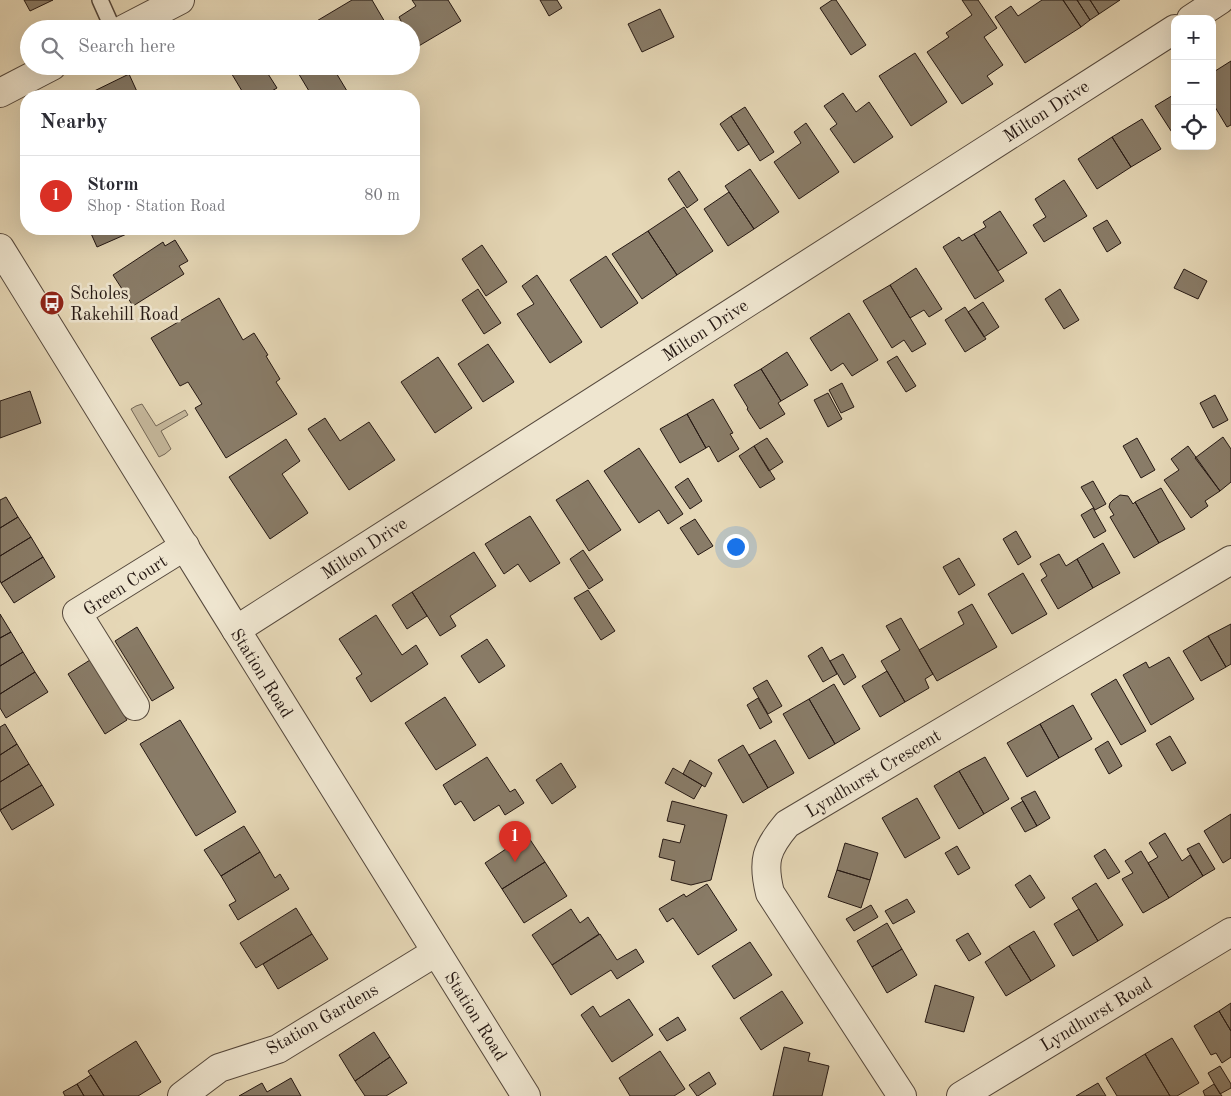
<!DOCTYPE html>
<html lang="en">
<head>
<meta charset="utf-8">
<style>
	:root { --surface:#fff; --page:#f2f2f3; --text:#2b2b33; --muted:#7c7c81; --line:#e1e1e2; --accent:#d93025 }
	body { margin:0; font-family:"Old Standard TT",serif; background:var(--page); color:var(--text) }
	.controls { position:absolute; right:15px; top:15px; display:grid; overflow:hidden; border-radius:10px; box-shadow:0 5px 20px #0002 }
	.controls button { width:45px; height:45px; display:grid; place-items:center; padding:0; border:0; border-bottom:1px solid var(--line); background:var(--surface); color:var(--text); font:25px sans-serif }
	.you { position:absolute; left:735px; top:546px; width:18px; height:18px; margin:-12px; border:4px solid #fff; border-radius:50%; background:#1a73e8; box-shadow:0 0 0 8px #1a73e833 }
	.badge { display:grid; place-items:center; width:32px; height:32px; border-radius:50%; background:var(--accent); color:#fff; font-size:16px; font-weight:700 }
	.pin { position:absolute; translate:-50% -41px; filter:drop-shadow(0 1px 2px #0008) }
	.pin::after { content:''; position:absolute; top:26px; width:18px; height:15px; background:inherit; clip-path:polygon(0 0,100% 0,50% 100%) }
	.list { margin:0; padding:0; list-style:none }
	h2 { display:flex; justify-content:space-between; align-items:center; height:65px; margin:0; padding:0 20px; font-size:21px }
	h2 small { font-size:16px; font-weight:400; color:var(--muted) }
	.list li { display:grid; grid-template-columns:32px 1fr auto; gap:15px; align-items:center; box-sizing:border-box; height:80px; padding:0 20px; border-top:1px solid var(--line) }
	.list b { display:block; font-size:19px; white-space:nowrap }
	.list p { margin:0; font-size:16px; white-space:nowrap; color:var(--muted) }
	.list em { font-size:16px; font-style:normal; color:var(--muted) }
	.icon { flex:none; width:28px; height:28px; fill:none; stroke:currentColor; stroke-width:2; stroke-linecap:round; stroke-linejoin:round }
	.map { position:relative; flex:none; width:1231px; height:1096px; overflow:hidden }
	.search { position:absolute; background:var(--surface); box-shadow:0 5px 20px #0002; left:20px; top:20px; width:400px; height:55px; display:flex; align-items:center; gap:12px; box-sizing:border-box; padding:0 18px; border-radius:28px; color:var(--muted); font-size:19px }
	.panel { position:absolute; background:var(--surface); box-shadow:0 5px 20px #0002; left:20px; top:90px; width:400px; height:145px; border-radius:20px }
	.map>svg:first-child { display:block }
	.green { fill:#c5b79b; stroke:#756857 }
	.building { fill:#897c68; stroke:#251813 }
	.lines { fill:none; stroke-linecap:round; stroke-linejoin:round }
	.service-casing { stroke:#55483c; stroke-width:18 }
	.minor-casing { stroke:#55483c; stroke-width:30 }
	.tertiary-casing { stroke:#55483c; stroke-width:30 }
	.service { stroke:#efe6d0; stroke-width:15 }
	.minor { stroke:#efe6d0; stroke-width:28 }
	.tertiary { stroke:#efe6d0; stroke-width:28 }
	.labels { text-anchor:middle; stroke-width:5; stroke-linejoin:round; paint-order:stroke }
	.street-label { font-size:18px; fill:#251813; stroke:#efe6d0 }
	.poi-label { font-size:18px; fill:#251813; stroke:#efe6d0; text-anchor:start }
</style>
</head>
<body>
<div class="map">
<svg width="1231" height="1096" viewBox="0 0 1231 1096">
	<rect width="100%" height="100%" fill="#e6d8b7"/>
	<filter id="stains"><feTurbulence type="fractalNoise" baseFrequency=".004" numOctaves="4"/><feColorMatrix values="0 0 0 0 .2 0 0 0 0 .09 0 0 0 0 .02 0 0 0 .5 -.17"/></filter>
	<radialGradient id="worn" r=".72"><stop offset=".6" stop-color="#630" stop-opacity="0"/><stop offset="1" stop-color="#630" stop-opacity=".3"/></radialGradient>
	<!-- green -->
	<path class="green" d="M 142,404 L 156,426 L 185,410 L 188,415 L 161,431 L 171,449 L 165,454 L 159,457 L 131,409 L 136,406 Z"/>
	<!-- building -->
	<path class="building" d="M 24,0 L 53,0 L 30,11 Z
		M 352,0 L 372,0 L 389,29 L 319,29 L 315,22 Z
		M 412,0 L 448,0 L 461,21 L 417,47 L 411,38 L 411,29 L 405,29 L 399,17 L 416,6 Z
		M 540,0 L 557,0 L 562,8 L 549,16 Z
		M 832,0 L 836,0 L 866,45 L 851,55 L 820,8 Z
		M 962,0 L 978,0 L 997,28 L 984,37 L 1003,65 L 987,76 L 993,84 L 962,104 L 927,52 L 949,37 L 946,33 L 972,15 Z
		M 1042,0 L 1063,0 L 1081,27 L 1025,63 L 995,17 L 1011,6 L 1018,16 Z
		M 1063,0 L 1077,0 L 1090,20 L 1081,27 Z
		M 1077,0 L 1090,0 L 1099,14 L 1090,20 Z
		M 1090,0 L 1120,0 L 1099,14 Z
		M 660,9 L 674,37 L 642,52 L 628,24 Z
		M 915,53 L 947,102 L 911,126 L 879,76 Z
		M 1231,61 L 1231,125 L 1227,127 L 1215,107 L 1212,109 L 1212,73 Z
		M 238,66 L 263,66 L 277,88 L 270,92 L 272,96 L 245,96 L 230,71 Z
		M 294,66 L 332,66 L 350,96 L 300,96 L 309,91 Z
		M 129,74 L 139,96 L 84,96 Z
		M 843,93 L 856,112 L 869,102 L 893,137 L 854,163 L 830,129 L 837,124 L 824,106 Z
		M 1175,94 L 1175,137 L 1155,106 Z
		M 745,107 L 774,152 L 760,161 L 731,116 Z
		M 731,116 L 749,144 L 738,151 L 720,124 Z
		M 1142,119 L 1161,149 L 1131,167 L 1112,137 Z
		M 806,123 L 839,172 L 799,199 L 774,162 L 801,143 L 794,132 Z
		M 1112,137 L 1131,167 L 1097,189 L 1078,159 Z
		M 750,169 L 779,212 L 754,229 L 725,186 Z
		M 679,171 L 698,200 L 687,208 L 668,179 Z
		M 1064,180 L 1087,216 L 1044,242 L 1033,225 L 1046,217 L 1035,199 Z
		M 729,192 L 754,229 L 728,246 L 704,209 Z
		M 684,207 L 713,251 L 677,275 L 648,231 Z
		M 1000,211 L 1027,253 L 998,271 L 974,234 L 986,227 L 983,222 Z
		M 1107,220 L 1121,243 L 1107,252 L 1093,228 Z
		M 89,229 L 138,229 L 97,247 Z
		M 648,231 L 677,275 L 642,299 L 612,254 Z
		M 974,234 L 1004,281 L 975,299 L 943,247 L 959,237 L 962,241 Z
		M 175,240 L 188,261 L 179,266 L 184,274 L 133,306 L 113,275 L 163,242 L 165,246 Z
		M 482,245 L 507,282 L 486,296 L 462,259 Z
		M 606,256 L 638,303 L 601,328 L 570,280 Z
		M 916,268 L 942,309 L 929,317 L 924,310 L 910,318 L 890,285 Z
		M 1184,269 L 1207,281 L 1198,299 L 1174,288 Z
		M 537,275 L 582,342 L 550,363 L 517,314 L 534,304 L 522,286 Z
		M 890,285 L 926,344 L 912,352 L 904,340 L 892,348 L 863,301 Z
		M 478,289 L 501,323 L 484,334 L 462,300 Z
		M 1060,289 L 1079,320 L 1064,329 L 1045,299 Z
		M 219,298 L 243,340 L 254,333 L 268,355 L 266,356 L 280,379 L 276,382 L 297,414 L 226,458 L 195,408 L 202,404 L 188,382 L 180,386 L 151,338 Z
		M 983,302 L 999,327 L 984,337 L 968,312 Z
		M 965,307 L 986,339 L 965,352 L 945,320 Z
		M 849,313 L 878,360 L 852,376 L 843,363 L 831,371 L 810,338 Z
		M 488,344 L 514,382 L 483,402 L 458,364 Z
		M 787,352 L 808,385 L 781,401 L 761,369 Z
		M 897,356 L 916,386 L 906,392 L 887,362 Z
		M 438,357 L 472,408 L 435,433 L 401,382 Z
		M 761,369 L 781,401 L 778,403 L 785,414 L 760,429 L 747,409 L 748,408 L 734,385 Z
		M 842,383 L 854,407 L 841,413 L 829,390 Z
		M 30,391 L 41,423 L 0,438 L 0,401 Z
		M 828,393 L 842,419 L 828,427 L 814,400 Z
		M 1215,395 L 1228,420 L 1213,428 L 1200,403 Z
		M 713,399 L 733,433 L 730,434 L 739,449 L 718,462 L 709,446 L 706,448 L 687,414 Z
		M 687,414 L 706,448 L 680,463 L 660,429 Z
		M 325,418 L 340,441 L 369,422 L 395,460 L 349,490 L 308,429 Z
		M 1223,437 L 1231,449 L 1231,482 L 1220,491 L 1195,458 Z
		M 767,438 L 783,462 L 769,471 L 754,446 Z
		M 1137,438 L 1155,470 L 1141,478 L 1123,446 Z
		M 286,439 L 300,461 L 282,474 L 308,513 L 270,539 L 229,477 Z
		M 754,446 L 775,479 L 760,488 L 739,456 Z
		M 1188,446 L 1220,491 L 1205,501 L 1208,506 L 1191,518 L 1164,480 L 1179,470 L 1171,459 Z
		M 639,448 L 683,514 L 668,524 L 659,510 L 639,523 L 604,471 Z
		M 688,478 L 702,501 L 690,509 L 675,487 Z
		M 588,480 L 621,530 L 589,551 L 556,500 Z
		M 1093,481 L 1106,504 L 1095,510 L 1081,487 Z
		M 1161,488 L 1185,529 L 1159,543 L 1135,502 Z
		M 1120,495 L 1128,496 L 1133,504 L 1135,502 L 1159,543 L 1134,558 L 1110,517 L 1114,515 L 1109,507 L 1110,503 L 1113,500 Z
		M 6,497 L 18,517 L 0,528 L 0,500 Z
		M 1093,508 L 1106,531 L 1094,538 L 1081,515 Z
		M 530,516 L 560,563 L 530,582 L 518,564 L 504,574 L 485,544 Z
		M 18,517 L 31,537 L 0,556 L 0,528 Z
		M 695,519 L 713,546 L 698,555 L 680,528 Z
		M 1016,531 L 1031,557 L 1018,565 L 1003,539 Z
		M 31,537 L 43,557 L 1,583 L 0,580 L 0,556 Z
		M 1103,543 L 1120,573 L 1093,588 L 1077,559 Z
		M 583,550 L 603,580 L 589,589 L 570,559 Z
		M 474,552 L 496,586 L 450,616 L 456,626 L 440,636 L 412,592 Z
		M 1059,554 L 1066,566 L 1077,559 L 1093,588 L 1058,609 L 1041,580 L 1047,576 L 1040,564 Z
		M 43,557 L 55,577 L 14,603 L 1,583 Z
		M 959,558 L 975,585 L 959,595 L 943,567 Z
		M 1023,573 L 1047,614 L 1012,634 L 988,594 Z
		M 588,590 L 615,631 L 601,640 L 574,598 Z
		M 412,592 L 427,616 L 407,629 L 392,605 Z
		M 972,604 L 997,647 L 937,681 L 919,650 L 964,624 L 958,612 Z
		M 0,614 L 11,632 L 0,638 Z
		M 376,615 L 402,655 L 416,645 L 428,664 L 371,702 L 356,678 L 362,674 L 339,639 Z
		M 901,618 L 933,674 L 925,679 L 929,688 L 905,702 L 881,661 L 900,650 L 886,626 Z
		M 1231,624 L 1231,664 L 1226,667 L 1208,636 Z
		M 137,627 L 174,688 L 152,701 L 115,641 Z
		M 11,632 L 23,652 L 0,666 L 0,638 Z
		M 1208,636 L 1226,667 L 1201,681 L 1183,651 Z
		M 487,639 L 505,666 L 479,683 L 461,656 Z
		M 822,647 L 837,674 L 823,682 L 808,656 Z
		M 23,652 L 35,672 L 0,694 L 0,666 Z
		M 843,654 L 856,677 L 844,685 L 830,661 Z
		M 1169,657 L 1194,699 L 1151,725 L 1123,675 L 1146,662 L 1149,668 Z
		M 90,660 L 127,720 L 105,734 L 68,674 Z
		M 887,671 L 905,702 L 880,717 L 862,686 Z
		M 35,672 L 48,692 L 6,718 L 0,708 L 0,694 Z
		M 1116,679 L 1146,731 L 1121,745 L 1091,694 Z
		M 767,680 L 782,706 L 768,714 L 753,688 Z
		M 834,684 L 860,729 L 835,744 L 809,699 Z
		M 445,697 L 476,745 L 436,770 L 405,723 Z
		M 758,698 L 772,722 L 760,729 L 747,705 Z
		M 809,699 L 835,744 L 809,759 L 783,714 Z
		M 1073,705 L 1092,739 L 1059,758 L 1040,724 Z
		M 180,720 L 236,812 L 196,836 L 140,744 Z
		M 5,724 L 17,744 L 0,755 L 0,727 Z
		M 1040,724 L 1059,758 L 1027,777 L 1007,743 Z
		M 1170,736 L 1186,763 L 1172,771 L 1156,744 Z
		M 775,740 L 794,773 L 768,788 L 749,755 Z
		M 1108,741 L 1122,766 L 1109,774 L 1095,749 Z
		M 17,744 L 29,764 L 0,782 L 0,755 Z
		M 743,745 L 768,788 L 743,803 L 718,760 Z
		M 487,757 L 510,792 L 515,789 L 524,803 L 505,815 L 499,805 L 474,821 L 461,801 L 455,805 L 443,785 Z
		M 985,757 L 1009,799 L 984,814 L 959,771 Z
		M 690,760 L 712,773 L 705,787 L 683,774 Z
		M 561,763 L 576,787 L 552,804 L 536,780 Z
		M 29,764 L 42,785 L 0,810 L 0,782 Z
		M 673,768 L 702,785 L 694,799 L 665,783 Z
		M 959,771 L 984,814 L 959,829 L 934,786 Z
		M 42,785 L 54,805 L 12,830 L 0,810 Z
		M 1035,791 L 1050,818 L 1037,826 L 1021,798 Z
		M 917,798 L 940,838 L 905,858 L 882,818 Z
		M 672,801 L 727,815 L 711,880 L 691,885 L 671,880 L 675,861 L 659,857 L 663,839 L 680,843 L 685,825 L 667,821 Z
		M 1023,801 L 1037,826 L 1025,832 L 1011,808 Z
		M 1231,814 L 1231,858 L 1223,863 L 1204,831 Z
		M 244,826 L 260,852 L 221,876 L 204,850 Z
		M 1165,833 L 1182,861 L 1190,855 L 1203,876 L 1169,898 L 1148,863 L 1158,857 L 1149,843 Z
		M 527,835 L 545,862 L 502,889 L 485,863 Z
		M 845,843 L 878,853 L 870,880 L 837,870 Z
		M 1199,843 L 1215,869 L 1203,876 L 1187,849 Z
		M 957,846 L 970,868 L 958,875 L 945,853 Z
		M 1105,849 L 1120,872 L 1108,879 L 1094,856 Z
		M 1141,851 L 1169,898 L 1143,913 L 1122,879 L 1133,873 L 1125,861 Z
		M 260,852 L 275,878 L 280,874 L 289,889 L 238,920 L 229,905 L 236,901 L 221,876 Z
		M 545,862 L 567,896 L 524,923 L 502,889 Z
		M 837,870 L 870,880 L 861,908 L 828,897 Z
		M 1030,875 L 1045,898 L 1030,908 L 1015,885 Z
		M 1096,883 L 1123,925 L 1098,941 L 1072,898 Z
		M 707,884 L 737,930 L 698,955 L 673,918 L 667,922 L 659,909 L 684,894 L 686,897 Z
		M 907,899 L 915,912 L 893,924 L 885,911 Z
		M 871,905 L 878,917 L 854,931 L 846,919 Z
		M 296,908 L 312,934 L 256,968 L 240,943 Z
		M 571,909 L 580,923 L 588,917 L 599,934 L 552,965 L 532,935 Z
		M 1079,909 L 1098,941 L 1073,956 L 1054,924 Z
		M 887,923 L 902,949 L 872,967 L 857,941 Z
		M 1034,931 L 1055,966 L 1031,981 L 1009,946 Z
		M 968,933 L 981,954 L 969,961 L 956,940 Z
		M 312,934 L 328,959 L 278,989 L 263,964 Z
		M 600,934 L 617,960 L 636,949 L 644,962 L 617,979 L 611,970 L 571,995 L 552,965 Z
		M 750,942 L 772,975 L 734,999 L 712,966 Z
		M 1009,946 L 1031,981 L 1006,996 L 985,962 Z
		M 902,949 L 917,975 L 887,993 L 872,967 Z
		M 935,985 L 974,997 L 964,1032 L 925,1022 Z
		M 782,991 L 803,1023 L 761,1050 L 740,1018 Z
		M 629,999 L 653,1035 L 612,1062 L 581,1015 L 593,1006 L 600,1017 Z
		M 1231,1003 L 1231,1031 L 1219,1011 Z
		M 1219,1011 L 1231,1031 L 1231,1057 L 1222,1063 L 1216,1053 L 1211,1055 L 1194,1026 Z
		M 678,1017 L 686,1030 L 667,1041 L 659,1029 Z
		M 374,1032 L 390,1057 L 355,1081 L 339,1055 Z
		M 1172,1038 L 1199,1083 L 1177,1096 L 1170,1096 L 1145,1054 Z
		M 136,1041 L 161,1082 L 138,1096 L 104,1096 L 88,1071 Z
		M 784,1047 L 810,1053 L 808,1061 L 829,1066 L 822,1096 L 773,1096 Z
		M 660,1051 L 685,1089 L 674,1096 L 630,1096 L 619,1078 Z
		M 1145,1054 L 1170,1096 L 1117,1096 L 1106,1078 Z
		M 390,1057 L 407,1083 L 386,1096 L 365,1096 L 355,1081 Z
		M 1220,1066 L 1231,1084 L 1231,1088 L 1220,1094 L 1208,1073 Z
		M 709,1072 L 716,1084 L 698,1096 L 697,1096 L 689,1085 Z
		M 91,1075 L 104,1096 L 84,1096 L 77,1084 Z
		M 291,1078 L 301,1096 L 239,1096 L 262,1083 L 267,1092 Z
		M 1098,1083 L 1106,1096 L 1076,1096 Z
		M 77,1084 L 84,1096 L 65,1096 L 63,1092 Z
		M 1214,1084 L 1222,1096 L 1205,1096 L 1203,1091 Z"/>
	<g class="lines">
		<defs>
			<path id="service" d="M 100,0 L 113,29"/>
			<path id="minor" d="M 1191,19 L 1220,0
				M 124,29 L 180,0
				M 0,93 L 52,66
				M 236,630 L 1175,29
				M 135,706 L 77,613 L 185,546
				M 182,1096 L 219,1068 L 278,1049 L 436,952
				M 902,1096 L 770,893 C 762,861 766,849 787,824 L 1231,560
				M 961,1096 L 1231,932"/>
			<path id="tertiary" d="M 0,248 C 175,531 349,814 526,1096"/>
		</defs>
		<!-- service casing -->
		<use href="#service" class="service-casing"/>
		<!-- minor casing -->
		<use href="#minor" class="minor-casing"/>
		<!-- tertiary casing -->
		<use href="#tertiary" class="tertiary-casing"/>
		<!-- service -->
		<use href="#service" class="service"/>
		<!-- minor -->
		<use href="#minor" class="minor"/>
		<!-- tertiary -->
		<use href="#tertiary" class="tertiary"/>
	</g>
	<!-- icons -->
	<defs>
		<symbol id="bus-disc" viewBox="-11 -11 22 22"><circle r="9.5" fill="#8f2418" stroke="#efe6d0"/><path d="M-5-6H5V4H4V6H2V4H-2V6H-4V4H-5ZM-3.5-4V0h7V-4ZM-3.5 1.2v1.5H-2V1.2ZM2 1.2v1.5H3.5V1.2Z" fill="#fff"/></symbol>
	</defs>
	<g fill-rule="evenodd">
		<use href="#bus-disc" x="38" y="289" width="28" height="28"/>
	</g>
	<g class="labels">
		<!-- street labels -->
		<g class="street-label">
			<text transform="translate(1046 111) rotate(-33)" y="6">Milton Drive</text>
			<text transform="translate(705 330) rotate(-33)" y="6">Milton Drive</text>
			<text transform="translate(364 548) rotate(-33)" y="6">Milton Drive</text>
			<text transform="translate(125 585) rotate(-33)" y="6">Green Court</text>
			<text transform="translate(262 673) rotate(58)" y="6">Station Road</text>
			<text transform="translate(873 773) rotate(-31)" y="6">Lyndhurst Crescent</text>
			<text transform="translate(1096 1014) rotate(-31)" y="6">Lyndhurst Road</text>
			<text transform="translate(476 1016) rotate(58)" y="6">Station Road</text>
			<text transform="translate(322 1019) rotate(-30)" y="6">Station Gardens</text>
		</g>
		<!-- poi labels -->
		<g class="poi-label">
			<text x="70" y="299">Scholes<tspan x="70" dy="21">Rakehill Road</tspan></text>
		</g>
	</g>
	<rect width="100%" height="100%" filter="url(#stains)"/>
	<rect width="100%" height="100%" fill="url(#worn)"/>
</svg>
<div class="controls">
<button>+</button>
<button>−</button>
<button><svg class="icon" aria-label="locate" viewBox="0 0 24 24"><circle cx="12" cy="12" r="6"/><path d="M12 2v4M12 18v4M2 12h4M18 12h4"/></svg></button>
</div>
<div class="you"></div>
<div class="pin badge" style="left:515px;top:862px">1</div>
<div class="search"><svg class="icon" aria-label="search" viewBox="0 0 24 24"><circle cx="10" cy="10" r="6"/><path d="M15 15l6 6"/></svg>Search here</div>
<section class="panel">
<h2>Nearby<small></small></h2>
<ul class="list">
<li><span class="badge">1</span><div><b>Storm</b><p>Shop · Station Road</p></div><em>80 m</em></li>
</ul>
</section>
</div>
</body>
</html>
